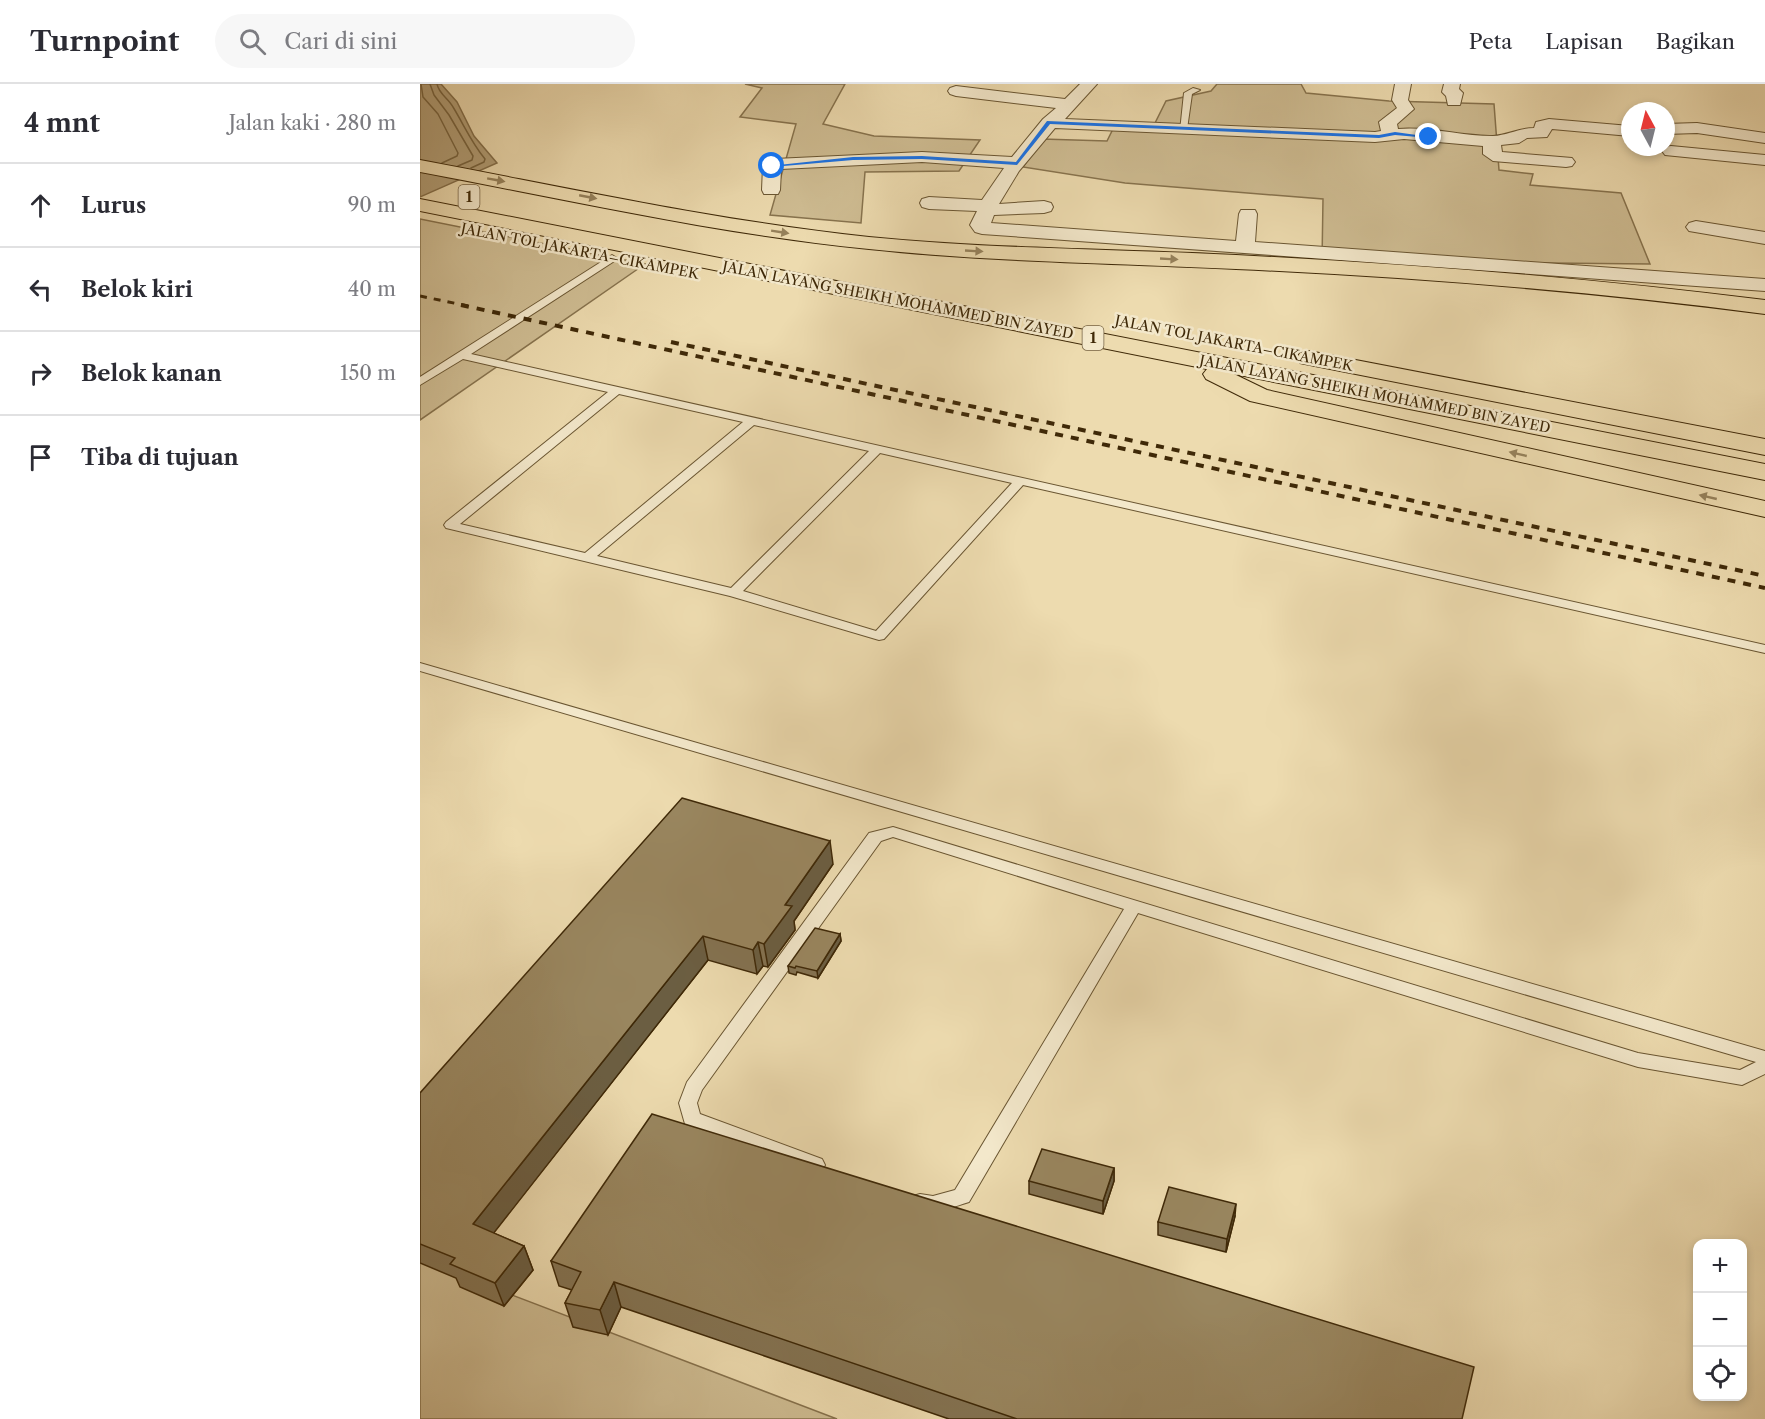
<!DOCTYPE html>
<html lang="id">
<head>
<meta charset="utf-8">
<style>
	:root { --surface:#fff; --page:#f7f7f7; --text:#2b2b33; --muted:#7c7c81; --line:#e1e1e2 }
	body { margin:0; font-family:"Libre Caslon Text",serif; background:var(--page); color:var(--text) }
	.controls { position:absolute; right:18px; bottom:18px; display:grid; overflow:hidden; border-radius:12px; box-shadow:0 3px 9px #0003 }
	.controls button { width:54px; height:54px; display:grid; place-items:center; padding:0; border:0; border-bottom:2px solid var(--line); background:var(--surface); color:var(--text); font:30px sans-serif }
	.compass { position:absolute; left:1201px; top:18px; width:54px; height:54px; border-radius:50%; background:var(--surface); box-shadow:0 3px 9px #0003; rotate:353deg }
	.stop { position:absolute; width:18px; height:18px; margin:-14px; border:4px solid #1a73e8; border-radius:50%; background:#fff }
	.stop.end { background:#1a73e8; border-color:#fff; box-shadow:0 2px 6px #0008 }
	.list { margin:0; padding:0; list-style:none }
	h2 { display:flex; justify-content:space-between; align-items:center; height:78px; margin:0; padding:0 24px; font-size:26px }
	h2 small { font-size:20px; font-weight:400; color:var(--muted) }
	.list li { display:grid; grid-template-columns:39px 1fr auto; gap:18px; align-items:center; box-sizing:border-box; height:84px; padding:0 24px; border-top:2px solid var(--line) }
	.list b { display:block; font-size:22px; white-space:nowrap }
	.list em { font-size:20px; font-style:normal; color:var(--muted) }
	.icon { flex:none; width:33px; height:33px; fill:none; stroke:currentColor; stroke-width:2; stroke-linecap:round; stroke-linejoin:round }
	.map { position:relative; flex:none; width:1345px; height:1335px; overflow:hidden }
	header { display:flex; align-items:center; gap:36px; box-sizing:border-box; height:84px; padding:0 30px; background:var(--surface); border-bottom:2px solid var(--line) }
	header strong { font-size:28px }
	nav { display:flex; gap:33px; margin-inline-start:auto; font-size:21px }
	.search { width:420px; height:54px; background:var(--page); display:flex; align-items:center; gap:15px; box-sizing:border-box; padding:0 21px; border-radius:33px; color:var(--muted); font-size:22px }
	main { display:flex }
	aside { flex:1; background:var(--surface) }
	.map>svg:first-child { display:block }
	.green { fill:#cfbd93; stroke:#87734e; stroke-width:1.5 }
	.water { fill:#b29e76; stroke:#846f4a; stroke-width:1.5 }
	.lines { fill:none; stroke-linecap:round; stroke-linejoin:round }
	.shore { stroke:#78643f; stroke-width:1.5 }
	.lane-casing { stroke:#6a5632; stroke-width:2 }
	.street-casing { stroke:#6a5632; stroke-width:2 }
	.highway-casing { stroke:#3f2908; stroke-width:2 }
	.lane { fill:#f3e8cb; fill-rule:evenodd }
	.street { fill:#f3e8cb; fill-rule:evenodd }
	.highway { fill:#eddbaf; fill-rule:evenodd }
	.rail-far1 { stroke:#3f2908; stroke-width:3; stroke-dasharray:7 7; stroke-linecap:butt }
	.rail { stroke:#3f2908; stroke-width:4; stroke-dasharray:8 8; stroke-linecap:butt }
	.wall { fill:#847352; stroke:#3f2908; stroke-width:1.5 }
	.shaded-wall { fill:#6b5e42; stroke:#3f2908; stroke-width:1.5 }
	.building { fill:#99865f; stroke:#3f2908; stroke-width:1.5 }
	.oneway { fill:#96825c }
	.route { fill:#1a73e8 }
	.labels { text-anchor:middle; stroke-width:5; stroke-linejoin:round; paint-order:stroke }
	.far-street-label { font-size:14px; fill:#3f2908; stroke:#f3e8cb }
	.shield { fill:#f3e8cb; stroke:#756242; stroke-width:1.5 }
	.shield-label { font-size:15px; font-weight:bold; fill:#3f2908 }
</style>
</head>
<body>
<header>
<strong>Turnpoint</strong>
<div class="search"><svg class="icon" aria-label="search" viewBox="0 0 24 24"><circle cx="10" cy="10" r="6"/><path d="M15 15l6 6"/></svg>Cari di sini</div>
<nav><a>Peta</a><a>Lapisan</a><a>Bagikan</a></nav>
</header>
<main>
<aside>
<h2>4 mnt<small>Jalan kaki · 280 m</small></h2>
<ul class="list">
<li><svg class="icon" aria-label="ahead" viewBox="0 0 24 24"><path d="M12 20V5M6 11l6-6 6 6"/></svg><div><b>Lurus</b></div><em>90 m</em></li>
<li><svg class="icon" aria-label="left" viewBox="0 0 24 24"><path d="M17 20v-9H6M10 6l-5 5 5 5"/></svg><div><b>Belok kiri</b></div><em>40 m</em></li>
<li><svg class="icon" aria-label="right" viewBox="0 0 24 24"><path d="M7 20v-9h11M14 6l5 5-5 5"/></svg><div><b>Belok kanan</b></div><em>150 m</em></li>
<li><svg class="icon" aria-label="arrive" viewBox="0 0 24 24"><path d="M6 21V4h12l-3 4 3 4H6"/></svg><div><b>Tiba di tujuan</b></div></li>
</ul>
</aside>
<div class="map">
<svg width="1345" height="1335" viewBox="0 0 1345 1335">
	<rect width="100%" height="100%" fill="#eddbaf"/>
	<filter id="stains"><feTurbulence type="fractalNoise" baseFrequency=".00333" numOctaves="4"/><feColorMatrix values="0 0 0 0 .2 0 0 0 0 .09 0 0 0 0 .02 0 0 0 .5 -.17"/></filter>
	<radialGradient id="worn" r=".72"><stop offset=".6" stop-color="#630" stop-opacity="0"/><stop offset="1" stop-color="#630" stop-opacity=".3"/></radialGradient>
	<!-- green -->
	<path class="green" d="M 325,0 L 425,0 L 403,40 L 454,52 L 560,56 L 539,87 L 445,88 L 441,139 L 350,131 L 376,40 L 320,33 L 342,4 Z
		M 797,0 L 881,0 L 886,9 L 969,17 L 1074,20 L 1079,86 L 1113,90 L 1110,101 L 1201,109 L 1230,180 L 902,177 L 903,115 L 705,99 L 603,83 L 622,55 L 687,57 L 695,41 L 735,39 L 746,17 L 791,7 Z
		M 0,135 L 225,180 L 0,336 Z
		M 0,1176 L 417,1335 L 0,1335 Z"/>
	<!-- water -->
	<path class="water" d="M 0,0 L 21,0 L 37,18 L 54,52 L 77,79 L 0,113 Z"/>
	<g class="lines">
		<!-- shore -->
		<path class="shore" d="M 1,0 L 3,13 L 18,30 L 38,69 L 37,72 L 22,79
			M 10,0 L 14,11 L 29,31 L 53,72 L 52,76 L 38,82
			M 17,0 C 19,10 28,14 33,23 C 44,41 51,58 65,75 L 64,78 L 51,84"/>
		<defs>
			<path id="lane" d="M 773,4 L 780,6 L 772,10 L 767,45 L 760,47 L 764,9 Z
				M 192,171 L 197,174 L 196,176 L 51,270 L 1345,561 L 1345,569 L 603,401 L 464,555 L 459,556 L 310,512 L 26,444 L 24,441 L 26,438 L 188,308 L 43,275 L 0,301 L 0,293 ZM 199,310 L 323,338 L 165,469 L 40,440 ZM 334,341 L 449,367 L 311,504 L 177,472 ZM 460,369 L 592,399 L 456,547 L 323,507 Z
				M 0,579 L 1345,967 L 1345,990 L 1322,1001 L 1218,983 L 718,829 L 549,1118 C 530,1124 513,1131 493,1124 L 490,1118 L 493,1112 L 500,1110 L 513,1112 L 535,1106 L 704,825 L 473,753 L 461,757 L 282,1006 L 277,1019 L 280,1030 L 402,1075 L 405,1081 L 402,1087 L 395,1089 L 265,1040 L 259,1019 L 267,998 L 449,749 L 473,743 L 1218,969 L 1320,986 L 1336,978 L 0,587 Z"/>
			<path id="street" d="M 660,0 L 677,0 L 645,35 L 955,48 L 961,47 L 959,38 L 977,24 L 972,16 L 975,0 L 991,0 L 988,16 L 994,25 L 977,40 L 978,45 C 1009,42 1041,52 1073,52 C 1088,51 1099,44 1114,44 L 1116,38 L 1129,35 L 1210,42 L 1210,52 L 1132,45 L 1127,53 L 1107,54 L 1099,59 L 1081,61 L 1082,68 L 1152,74 L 1155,78 L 1152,82 L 1146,83 L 1073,77 L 1063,70 L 1063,62 L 984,55 L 955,58 L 635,44 L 599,87 L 579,120 L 624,117 L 631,119 L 633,123 L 631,127 L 624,129 L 574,131 L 571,139 L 816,157 L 819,130 L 821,126 L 835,126 L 837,130 L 835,158 L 1345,195 L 1345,207 L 562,150 L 555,148 L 550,141 L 557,127 L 509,125 L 502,123 L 500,119 L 502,115 L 509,113 L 562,116 L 584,84 L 502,78 L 361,85 L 360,106 L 358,110 L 344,110 L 342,106 L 343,82 L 349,76 L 355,75 L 502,68 L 592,73 L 623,35 L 636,24 L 536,12 L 530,10 L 528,7 L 530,4 L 536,2 L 645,15 Z
				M 1024,0 L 1040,0 L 1039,5 L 1043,9 L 1040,21 L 1028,21 L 1026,12 L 1022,8 Z
				M 1277,39 L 1345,49 L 1345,59 L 1277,49 L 1246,50 L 1246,40 Z
				M 1251,62 L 1345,71 L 1345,81 L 1245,71 L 1242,67 L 1245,63 Z
				M 1276,137 L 1345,148 L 1345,160 L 1269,147 L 1266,143 L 1269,139 Z"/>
			<path id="highway" d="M 0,76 C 149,104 298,137 449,153 C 571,165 694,165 816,171 C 993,180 1169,194 1345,216 L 1345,230 C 1169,207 993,193 816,185 C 694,179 571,178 449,165 C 298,150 149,116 0,88 Z
				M 0,115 L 1345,380 L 1345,396 L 814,290 L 847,306 L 1345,417 L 1345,433 L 830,317 L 786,295 L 783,290 L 787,285 L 0,127 Z
				M 889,267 L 1345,355 L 1345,371 L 880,279 L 877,274 L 880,269 Z"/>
		</defs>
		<!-- lane casing -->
		<use href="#lane" class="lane-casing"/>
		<!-- street casing -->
		<use href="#street" class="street-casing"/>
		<!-- highway casing -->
		<use href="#highway" class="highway-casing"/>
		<!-- lane -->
		<use href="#lane" class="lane"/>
		<!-- street -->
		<use href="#street" class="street"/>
		<!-- highway -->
		<use href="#highway" class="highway"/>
		<!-- rail-far1 -->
		<path class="rail-far1" d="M 0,212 L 48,222"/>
		<!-- rail -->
		<path class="rail" d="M 41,221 L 1345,504
			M 251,258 L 1345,492"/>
	</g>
	<!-- wall -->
	<path class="wall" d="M 413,780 L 374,837 L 375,846 L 348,883 L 343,882 L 337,890 L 288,876 L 73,1149 L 104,1162 L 113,1186 L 84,1222 L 40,1203 L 36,1194 L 0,1179 L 0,1009 Z
		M 420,850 L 421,857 L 398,894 L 377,888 L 376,891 L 369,889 L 368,882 Z
		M 694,1084 L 694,1097 L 683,1130 L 609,1110 L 609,1097 Z
		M 815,1132 L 806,1168 L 738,1151 L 738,1138 Z
		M 131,1177 L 1042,1335 L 529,1335 L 201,1223 L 188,1251 L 153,1243 L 145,1219 L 152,1206 L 139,1202 Z"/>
	<!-- shaded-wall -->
	<path class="shaded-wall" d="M 410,757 L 413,780 L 374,837 L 375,846 L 348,883 L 344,860 L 365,821 Z
		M 420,850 L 421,857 L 398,894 L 397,887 Z
		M 283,852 L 288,876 L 62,1164 L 53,1140 Z
		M 338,858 L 343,882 L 337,890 L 333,866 Z
		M 694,1084 L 694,1097 L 683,1130 L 683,1117 Z
		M 816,1120 L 815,1132 L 806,1168 L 807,1155 Z
		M 104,1162 L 113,1186 L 84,1222 L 75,1199 Z
		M 194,1198 L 201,1223 L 188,1251 L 180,1226 Z"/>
	<!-- building -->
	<path class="building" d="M 262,714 L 410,757 L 365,821 L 372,822 L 344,860 L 338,858 L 333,866 L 283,852 L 53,1140 L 104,1162 L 75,1199 L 30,1180 L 35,1174 L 0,1160 L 0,1009 Z
		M 395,844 L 420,850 L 397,887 L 376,882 L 375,884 L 368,882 Z
		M 232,1030 L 1054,1283 L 1042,1335 L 597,1335 L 194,1198 L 180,1226 L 145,1219 L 161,1188 L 131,1177 Z
		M 622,1065 L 694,1084 L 683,1117 L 609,1097 Z
		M 749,1103 L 816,1120 L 807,1155 L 738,1138 Z"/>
	<!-- one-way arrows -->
	<defs><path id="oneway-solid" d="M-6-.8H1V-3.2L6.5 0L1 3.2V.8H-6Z" transform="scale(1.5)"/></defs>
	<g class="oneway">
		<use href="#oneway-solid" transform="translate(76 96) rotate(10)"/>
		<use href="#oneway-solid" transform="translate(168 113) rotate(11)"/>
		<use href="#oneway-solid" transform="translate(360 148) rotate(9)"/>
		<use href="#oneway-solid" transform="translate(554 167) rotate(3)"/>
		<use href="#oneway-solid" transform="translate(749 175) rotate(3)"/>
		<use href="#oneway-solid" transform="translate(1098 370) rotate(-167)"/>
		<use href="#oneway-solid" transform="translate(1288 413) rotate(-167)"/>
	</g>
	<!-- route -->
	<path class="route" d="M 627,37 L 959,51 L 975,48 L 1011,53 L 1009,54 L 975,51 L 959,54 L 630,40 L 597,81 L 502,75 L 433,76 L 352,83 L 349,82 L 433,73 L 502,72 L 596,78 Z"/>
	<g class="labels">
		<!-- far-street labels -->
		<g class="far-street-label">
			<text transform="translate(160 167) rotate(11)" y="5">JALAN TOL JAKARTA–CIKAMPEK</text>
			<text transform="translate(478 216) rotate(11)" y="5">JALAN LAYANG SHEIKH MOHAMMED BIN ZAYED</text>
			<text transform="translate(814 259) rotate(11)" y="5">JALAN TOL JAKARTA–CIKAMPEK</text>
			<text transform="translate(955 310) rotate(11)" y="5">JALAN LAYANG SHEIKH MOHAMMED BIN ZAYED</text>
		</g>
		<!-- shield labels -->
		<g class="shield">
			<rect x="38.5" y="101" width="21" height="24" rx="4.5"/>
			<rect x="662.5" y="242" width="21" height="24" rx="4.5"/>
		</g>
		<g class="shield-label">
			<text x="49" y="118">1</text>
			<text x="673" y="259">1</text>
		</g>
	</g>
	<rect width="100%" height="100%" filter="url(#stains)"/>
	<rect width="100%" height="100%" fill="url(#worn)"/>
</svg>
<div class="controls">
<button>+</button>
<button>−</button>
<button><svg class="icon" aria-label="locate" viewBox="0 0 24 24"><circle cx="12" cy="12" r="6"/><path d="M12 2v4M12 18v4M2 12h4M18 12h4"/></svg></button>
</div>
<svg class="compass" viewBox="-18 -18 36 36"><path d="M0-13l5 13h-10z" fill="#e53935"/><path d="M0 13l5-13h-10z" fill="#7c7c81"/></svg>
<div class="stop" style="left:352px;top:82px"></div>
<div class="stop end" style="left:1009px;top:53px"></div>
</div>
</main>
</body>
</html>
